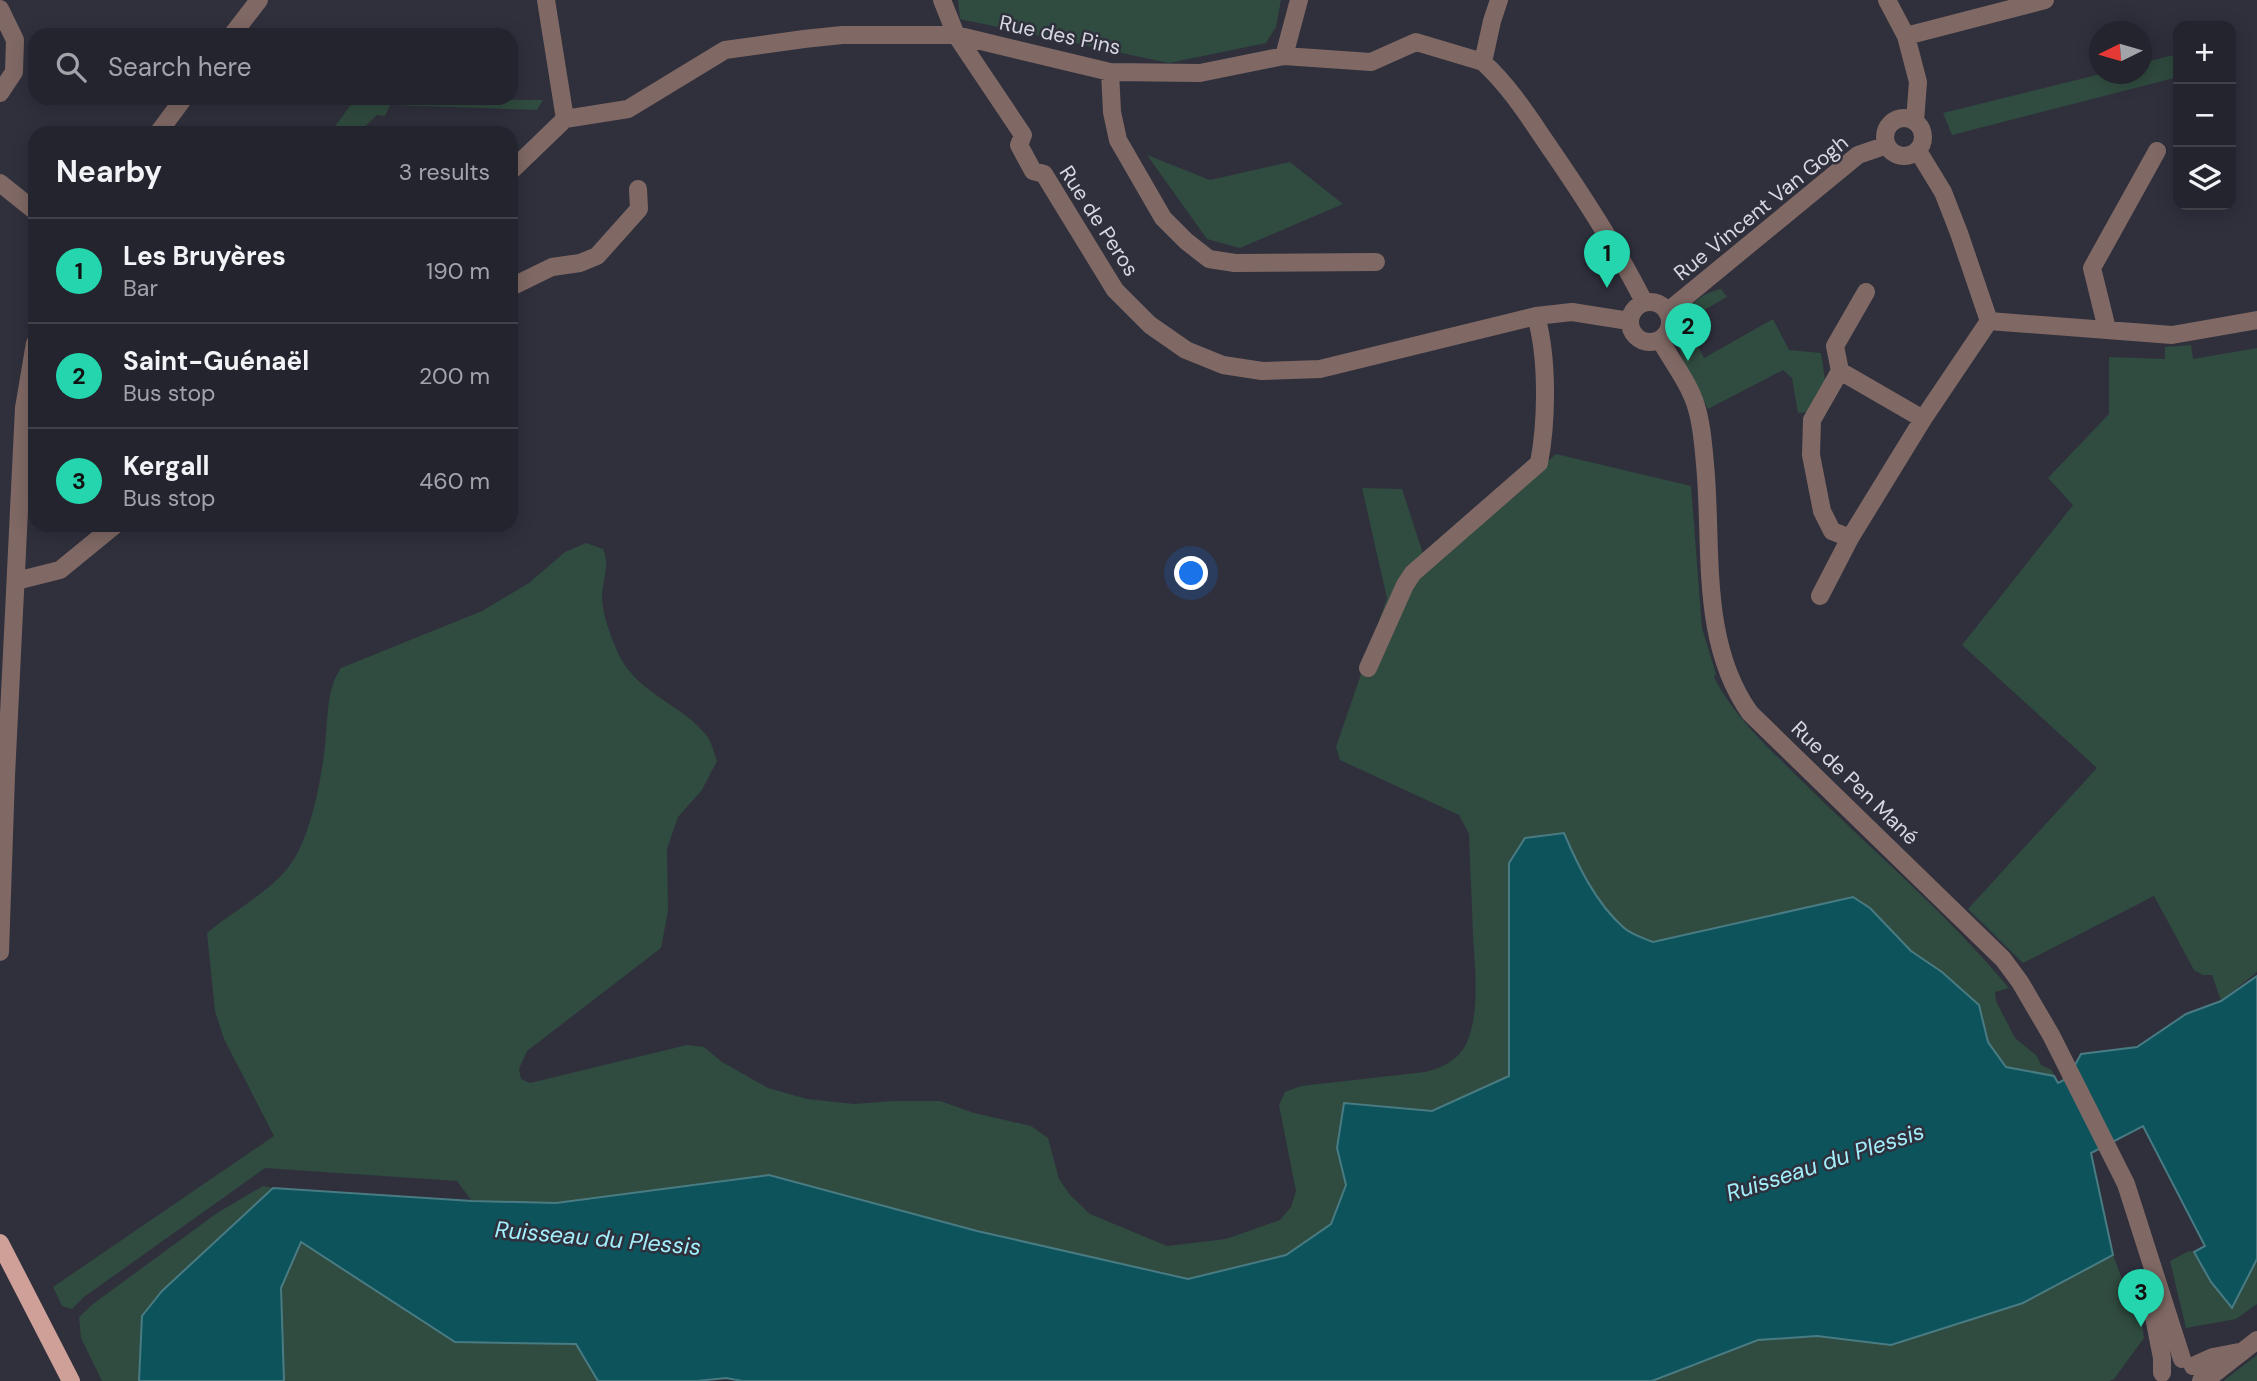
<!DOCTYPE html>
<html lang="en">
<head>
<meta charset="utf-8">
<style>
	:root { --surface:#23242d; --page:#2f3039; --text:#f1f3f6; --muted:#a3a4aa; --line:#404149; --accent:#25d5ae }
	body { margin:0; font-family:"DM Sans",sans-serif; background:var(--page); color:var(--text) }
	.controls { position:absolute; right:21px; top:21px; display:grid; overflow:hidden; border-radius:14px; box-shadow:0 4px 18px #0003 }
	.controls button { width:63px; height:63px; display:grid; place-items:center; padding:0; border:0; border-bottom:2px solid var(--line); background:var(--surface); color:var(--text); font:35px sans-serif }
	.compass { position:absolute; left:2089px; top:21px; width:63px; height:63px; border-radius:50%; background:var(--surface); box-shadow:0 4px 18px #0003; rotate:265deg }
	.you { position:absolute; left:1192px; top:574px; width:24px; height:24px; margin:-18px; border:5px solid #fff; border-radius:50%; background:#1a73e8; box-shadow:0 0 0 10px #1a73e833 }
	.badge { display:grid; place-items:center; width:46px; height:46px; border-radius:50%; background:var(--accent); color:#111; font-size:23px; font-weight:700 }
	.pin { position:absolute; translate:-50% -58px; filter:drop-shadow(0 2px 4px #0008) }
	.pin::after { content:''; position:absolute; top:37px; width:24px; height:21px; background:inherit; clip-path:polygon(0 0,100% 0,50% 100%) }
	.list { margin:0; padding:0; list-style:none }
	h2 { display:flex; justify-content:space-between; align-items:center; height:91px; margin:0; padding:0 28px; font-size:30px }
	h2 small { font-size:23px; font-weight:400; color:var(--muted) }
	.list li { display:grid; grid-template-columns:46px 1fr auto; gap:21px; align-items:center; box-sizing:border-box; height:105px; padding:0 28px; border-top:2px solid var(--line) }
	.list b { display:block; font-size:26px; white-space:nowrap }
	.list p { margin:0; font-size:23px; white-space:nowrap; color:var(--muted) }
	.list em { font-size:23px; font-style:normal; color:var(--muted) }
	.icon { flex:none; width:38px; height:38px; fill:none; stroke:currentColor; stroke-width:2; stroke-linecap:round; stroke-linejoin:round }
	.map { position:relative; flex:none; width:2257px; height:1381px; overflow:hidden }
	.search { position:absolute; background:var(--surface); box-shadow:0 4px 18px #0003; left:28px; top:28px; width:490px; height:77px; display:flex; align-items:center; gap:18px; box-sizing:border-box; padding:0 24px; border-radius:21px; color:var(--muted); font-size:26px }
	.panel { position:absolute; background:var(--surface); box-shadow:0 4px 18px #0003; left:28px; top:126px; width:490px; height:406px; border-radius:21px }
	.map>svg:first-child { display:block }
	.green { fill:#304b3f }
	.water { fill:#0c535c; stroke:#497b83; stroke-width:2 }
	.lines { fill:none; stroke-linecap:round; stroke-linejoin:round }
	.minor { stroke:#806965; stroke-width:18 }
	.major { stroke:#cea098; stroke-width:18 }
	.labels { text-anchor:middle; stroke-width:5; stroke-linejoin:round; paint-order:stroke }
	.street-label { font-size:21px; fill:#d6d7df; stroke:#2f303c }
	.water-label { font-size:23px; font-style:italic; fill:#a2eefb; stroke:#2f303c }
</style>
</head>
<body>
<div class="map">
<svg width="2257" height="1381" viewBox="0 0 2257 1381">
	<rect width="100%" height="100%" fill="#2f303c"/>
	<!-- green -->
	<path class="green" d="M 958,0 L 1281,0 L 1276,27 L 1266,43 L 1169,63 L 960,19 Z
		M 2178,54 L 2178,77 L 1952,135 L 1943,113 L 2101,74 L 2142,74 L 2142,63 Z
		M 356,98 L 543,100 L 537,110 L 390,105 L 385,116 L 377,115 L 358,133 L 330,133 Z
		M 1147,155 L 1210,180 L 1290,162 L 1343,204 L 1240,248 L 1207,239 Z
		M 1721,289 L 1727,297 L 1685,321 L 1704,358 L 1773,319 L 1789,350 L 1821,353 L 1825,380 L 1807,412 L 1798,413 L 1792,378 L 1783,370 L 1708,409 C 1699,392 1687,373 1681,355 C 1671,322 1690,296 1721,289 Z
		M 2191,345 L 2193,359 L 2257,348 L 2257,972 L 2221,1001 L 2212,975 L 2203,975 L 2194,970 L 2154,896 L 2023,963 L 1968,909 L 2097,768 L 1962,645 L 2073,505 L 2048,478 L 2109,414 L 2109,357 L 2165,359 L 2165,347 Z
		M 1556,454 L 1691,486 L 1702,628 L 1716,674 L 1714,677 C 1734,717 1768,747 1799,778 C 1869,848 1946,912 2009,988 L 1995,992 L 1996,1001 L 2015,1038 L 2037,1056 L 2041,1065 L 2052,1070 L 2054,1076 L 2006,1067 L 1988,1042 L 1979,1005 L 1942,972 L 1911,951 L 1870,908 L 1853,897 L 1653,942 C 1643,938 1630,934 1623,927 C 1595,902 1580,866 1564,833 L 1525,838 L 1509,1076 L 1432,1111 L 1344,1103 L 1337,1148 L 1346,1185 L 1331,1224 L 1286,1255 L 1188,1279 L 977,1231 L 769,1175 L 556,1203 L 472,1201 L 457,1181 L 265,1168 L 84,1297 L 72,1309 L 62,1306 L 53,1287 L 274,1136 L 224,1039 L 215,1011 L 207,933 C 233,911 265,895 287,869 C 310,842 321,781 325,746 C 328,721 326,689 341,668 L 482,611 L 529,583 L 565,552 L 586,543 L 603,549 C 610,566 603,578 602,596 C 602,615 612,640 620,657 C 639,694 683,705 707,736 C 712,743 714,753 717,761 L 702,790 L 678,817 L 667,849 L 668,911 L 661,948 L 527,1051 L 519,1069 L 521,1079 L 530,1083 L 687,1045 L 704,1047 L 722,1062 L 768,1088 L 807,1099 L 854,1104 L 894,1101 L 940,1101 L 974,1113 L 1031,1126 L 1048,1138 L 1059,1179 L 1070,1195 L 1090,1214 L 1167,1246 L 1226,1239 L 1280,1220 L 1291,1207 L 1296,1191 L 1279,1105 L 1285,1092 L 1301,1086 L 1425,1072 C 1442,1068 1460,1059 1467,1042 C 1480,1013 1475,967 1473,936 C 1472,902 1470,868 1469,834 L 1459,815 L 1340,760 L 1336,747 L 1387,598 L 1362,488 L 1402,489 L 1428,569 Z
		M 263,1186 L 273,1188 L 162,1291 L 142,1316 L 139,1381 L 102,1381 L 81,1338 L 79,1317 L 93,1304 L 217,1213 Z
		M 300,1242 L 455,1342 L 576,1344 L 598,1381 L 284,1381 L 281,1288 Z
		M 2189,1251 L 2194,1252 L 2211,1282 L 2231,1307 L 2257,1259 L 2257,1304 L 2236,1319 L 2186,1328 L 2170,1261 Z
		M 2113,1255 L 2122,1279 L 2135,1280 L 2144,1338 L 2114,1379 L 2109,1381 L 1652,1381 L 1758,1340 L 1817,1336 L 1891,1345 L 2023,1303 Z
		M 2257,1355 L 2257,1381 L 2224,1381 L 2227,1378 Z"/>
	<!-- water -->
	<path class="water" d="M 1564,833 C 1578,866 1596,903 1623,927 C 1630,934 1643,938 1653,942 L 1853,897 L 1870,908 L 1911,951 L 1942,972 L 1979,1005 L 1988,1042 L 2006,1067 L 2054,1076 L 2058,1083 L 2068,1078 L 2081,1054 L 2137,1047 L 2186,1014 L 2221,1001 L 2257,976 L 2257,1259 L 2232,1308 L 2211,1282 L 2194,1252 L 2205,1246 L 2143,1126 L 2091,1153 L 2113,1255 L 2023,1303 L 1891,1345 L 1817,1336 L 1758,1340 L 1652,1381 L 742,1381 L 726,1378 L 697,1381 L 598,1381 L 576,1344 L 455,1342 L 301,1242 L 281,1288 L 284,1381 L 139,1381 L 142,1316 L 162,1291 L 273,1188 L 472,1201 L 556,1203 L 769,1175 L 977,1231 L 1188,1279 L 1286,1255 L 1331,1224 L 1346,1185 L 1337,1148 L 1344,1103 L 1432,1111 L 1509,1076 L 1509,863 L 1525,838 Z"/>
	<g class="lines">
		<!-- minor -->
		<path class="minor" d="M 546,0 L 565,119
			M 942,0 L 956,35 L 1023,135 L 1019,145 L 1033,171 L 1044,174 L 1115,290 L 1150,325 L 1186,350 L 1223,365 L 1262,371 L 1320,369 L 1536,316 L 1572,312 L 1629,321
			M 1499,0 L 1492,21 L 1483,62 C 1512,89 1530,119 1552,151 C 1585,199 1618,250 1644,302
			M 1887,0 L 1906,36 L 1918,82 L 1915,121
			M 0,9 L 15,40 L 14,72 L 0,93
			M 232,35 L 259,0
			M 1906,36 L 2045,0
			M 1284,56 L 1299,0
			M 1110,72 L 1112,112 L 1118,140 L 1163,218 L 1186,241 L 1209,259 L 1235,263 L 1376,262
			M1885 137a19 19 0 1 1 38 0a19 19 0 1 1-38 0Z
			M 158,133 L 184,98
			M 1918,151 L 1943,192 L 1959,233 L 1989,321
			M 511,171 L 565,119 L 628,109 L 725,50 L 804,39 L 842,35 L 956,35 L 1110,72 L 1200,73 L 1284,56 L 1371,62 L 1416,42 L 1483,62
			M 0,183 L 35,211
			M 511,287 L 552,267 L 580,263 L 597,256 L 639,209 L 638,189
			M1630 322a20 20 0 1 1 40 0a20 20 0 1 1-40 0Z
			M 1667,312 L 1858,155 L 1887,145
			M 1989,321 L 2172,335 L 2257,320
			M 2107,329 L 2092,268 L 2157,151
			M 1660,340 C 1670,358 1684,376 1692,395 C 1701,415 1703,442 1705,464 C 1713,547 1699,641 1750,713 L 2003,959 L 2020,982 L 2051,1035 L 2126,1184 L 2182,1359
			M 1840,371 L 1923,419
			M 1850,538 L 1923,419 L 1989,321
			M 16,581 L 60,570 L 115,525
			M 1820,596 L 1850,538 L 1832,531 L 1822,511 L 1811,455 L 1812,420 L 1840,371 L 1835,346 L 1866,292
			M 1368,668 L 1405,585 L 1413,573 L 1539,463 C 1547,421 1548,358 1536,316
			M 0,952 L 6,776 L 24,408 L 35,343
			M 2147,1281 L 2162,1358 L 2162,1373
			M 2193,1366 L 2213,1357 L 2239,1352
			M 2201,1381 L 2215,1373 L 2257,1340"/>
		<!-- major -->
		<path class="major" d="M 0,1243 L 71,1381"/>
	</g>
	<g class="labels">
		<!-- street labels -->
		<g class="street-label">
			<text transform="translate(1060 35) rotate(12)" y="7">Rue des Pins</text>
			<text transform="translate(1761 208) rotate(-39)" y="7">Rue Vincent Van Gogh</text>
			<text transform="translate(1099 221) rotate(57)" y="7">Rue de Peros</text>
			<text transform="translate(1855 783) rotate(44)" y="7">Rue de Pen Mané</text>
		</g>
		<!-- water labels -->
		<g class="water-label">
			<text transform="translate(1825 1162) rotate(-18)" y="8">Ruisseau du Plessis</text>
			<text transform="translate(598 1238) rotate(5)" y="8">Ruisseau du Plessis</text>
		</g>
	</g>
</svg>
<div class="controls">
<button>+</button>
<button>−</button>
<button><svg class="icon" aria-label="layers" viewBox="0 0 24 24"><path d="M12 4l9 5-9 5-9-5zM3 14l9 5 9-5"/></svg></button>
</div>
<svg class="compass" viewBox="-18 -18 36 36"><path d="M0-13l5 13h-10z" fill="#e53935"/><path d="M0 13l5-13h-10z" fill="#a3a4aa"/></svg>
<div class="you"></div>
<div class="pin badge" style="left:1607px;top:288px">1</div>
<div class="pin badge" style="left:1688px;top:361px">2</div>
<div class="pin badge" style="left:2141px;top:1327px">3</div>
<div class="search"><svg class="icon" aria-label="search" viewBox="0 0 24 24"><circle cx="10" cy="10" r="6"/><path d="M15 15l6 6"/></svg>Search here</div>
<section class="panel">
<h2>Nearby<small>3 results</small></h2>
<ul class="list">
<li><span class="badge">1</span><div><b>Les Bruyères</b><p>Bar</p></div><em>190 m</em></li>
<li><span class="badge">2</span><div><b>Saint-Guénaël</b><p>Bus stop</p></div><em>200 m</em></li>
<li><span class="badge">3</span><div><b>Kergall</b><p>Bus stop</p></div><em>460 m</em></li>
</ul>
</section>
</div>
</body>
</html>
